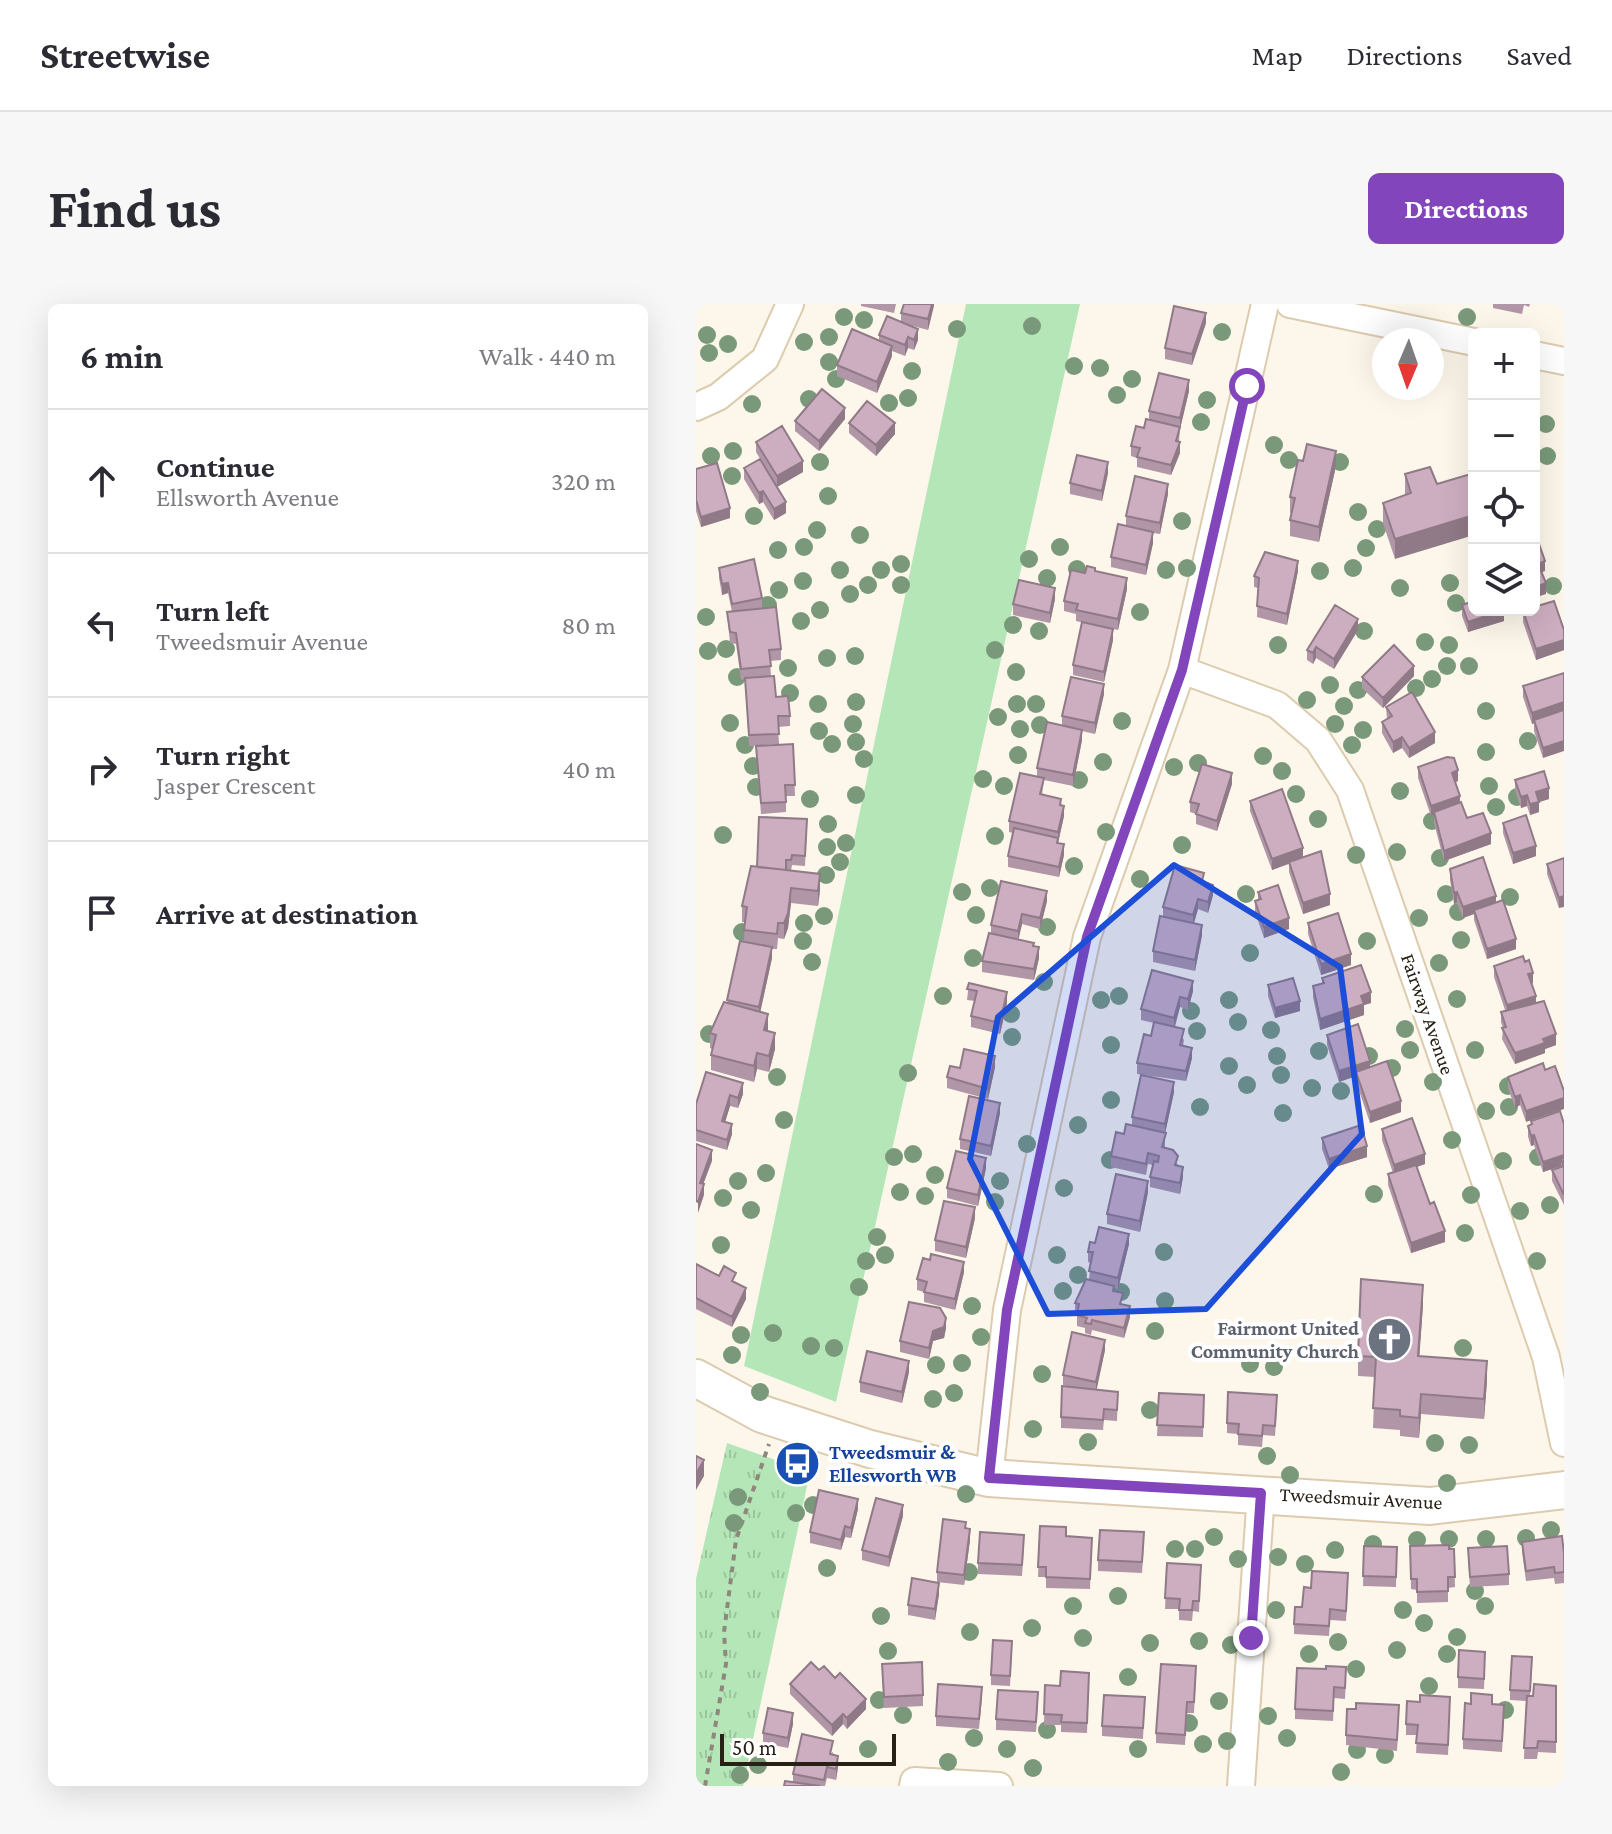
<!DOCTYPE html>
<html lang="en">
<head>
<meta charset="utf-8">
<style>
	:root { --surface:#fff; --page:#f7f7f7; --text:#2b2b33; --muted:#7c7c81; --line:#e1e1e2; --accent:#8245bb }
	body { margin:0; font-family:"Crimson Pro",serif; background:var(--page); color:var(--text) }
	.controls { position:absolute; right:24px; top:24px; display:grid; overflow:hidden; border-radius:12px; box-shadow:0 8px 32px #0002 }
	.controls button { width:72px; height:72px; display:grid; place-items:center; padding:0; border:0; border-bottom:2px solid var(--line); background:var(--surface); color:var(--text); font:40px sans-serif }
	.compass { position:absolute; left:676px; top:24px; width:72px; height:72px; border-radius:50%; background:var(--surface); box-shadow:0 8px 32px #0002; rotate:182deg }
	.scale { position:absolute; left:24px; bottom:20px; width:176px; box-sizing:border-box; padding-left:8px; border:4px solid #262015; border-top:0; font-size:22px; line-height:28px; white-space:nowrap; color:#262015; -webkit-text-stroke:6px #fff; paint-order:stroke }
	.stop { position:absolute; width:24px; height:24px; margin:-18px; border:6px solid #8245bb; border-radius:50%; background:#fff }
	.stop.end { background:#8245bb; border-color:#fff; box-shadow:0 2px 8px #0008 }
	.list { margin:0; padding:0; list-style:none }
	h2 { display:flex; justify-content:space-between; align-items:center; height:104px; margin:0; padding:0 32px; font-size:34px }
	h2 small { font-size:26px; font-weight:400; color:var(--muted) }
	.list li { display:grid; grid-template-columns:52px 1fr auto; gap:24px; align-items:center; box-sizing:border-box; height:144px; padding:0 32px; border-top:2px solid var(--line) }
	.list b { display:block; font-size:30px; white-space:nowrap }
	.list p { margin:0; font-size:26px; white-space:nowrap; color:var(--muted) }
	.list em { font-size:26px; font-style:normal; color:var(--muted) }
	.icon { flex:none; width:44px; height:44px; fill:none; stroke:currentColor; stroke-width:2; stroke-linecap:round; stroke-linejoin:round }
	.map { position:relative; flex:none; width:868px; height:1482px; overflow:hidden; border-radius:12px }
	header { display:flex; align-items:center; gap:48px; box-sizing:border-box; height:112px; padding:0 40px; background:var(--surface); border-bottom:2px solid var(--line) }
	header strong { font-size:38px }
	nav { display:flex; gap:44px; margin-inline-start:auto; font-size:28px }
	.intro { display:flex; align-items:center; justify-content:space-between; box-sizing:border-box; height:192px; padding:0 48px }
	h1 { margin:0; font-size:56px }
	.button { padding:20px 36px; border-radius:12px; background:var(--accent); color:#fff; font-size:28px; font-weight:700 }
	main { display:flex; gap:48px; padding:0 48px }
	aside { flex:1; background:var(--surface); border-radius:12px; box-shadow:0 8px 32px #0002 }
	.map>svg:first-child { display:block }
	.grass { fill:url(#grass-tufts) }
	.park { fill:#b4e6b8 }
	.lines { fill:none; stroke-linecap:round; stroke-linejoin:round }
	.street-casing { stroke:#dccbae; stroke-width:30 }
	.secondary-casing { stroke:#dccbae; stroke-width:40 }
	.path { stroke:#8e887c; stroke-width:4; stroke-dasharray:6 6; stroke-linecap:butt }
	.street { stroke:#fff; stroke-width:26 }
	.secondary { stroke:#fff; stroke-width:36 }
	.tree { fill:#7a997a }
	.wall { fill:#b096a6 }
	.shaded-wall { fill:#907a87 }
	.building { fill:#cdaec1; stroke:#907a87; stroke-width:2 }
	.route { stroke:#8245bb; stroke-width:10 }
	.marked { fill:#1d4ed8; fill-opacity:0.2; stroke:#1d4ed8; stroke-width:6; stroke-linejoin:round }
	.labels { text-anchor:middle; stroke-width:8; stroke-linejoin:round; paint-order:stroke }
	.street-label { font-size:20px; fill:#262015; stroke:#fff }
	.worship-label { font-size:20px; font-weight:bold; fill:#5b616d; stroke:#fff; text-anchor:end }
	.transit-label { font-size:20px; font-weight:bold; fill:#164399; stroke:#fff; text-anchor:start }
</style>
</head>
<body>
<header>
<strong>Streetwise</strong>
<nav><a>Map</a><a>Directions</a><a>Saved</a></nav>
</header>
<div class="intro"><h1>Find us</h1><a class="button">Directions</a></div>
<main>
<aside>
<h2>6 min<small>Walk · 440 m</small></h2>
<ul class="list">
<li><svg class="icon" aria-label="ahead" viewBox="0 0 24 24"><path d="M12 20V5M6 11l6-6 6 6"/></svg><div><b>Continue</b><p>Ellsworth Avenue</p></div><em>320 m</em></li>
<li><svg class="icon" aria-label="left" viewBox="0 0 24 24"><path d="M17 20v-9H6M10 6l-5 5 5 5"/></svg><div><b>Turn left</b><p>Tweedsmuir Avenue</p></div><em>80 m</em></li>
<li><svg class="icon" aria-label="right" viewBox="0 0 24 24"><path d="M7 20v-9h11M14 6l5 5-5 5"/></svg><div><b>Turn right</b><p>Jasper Crescent</p></div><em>40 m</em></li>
<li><svg class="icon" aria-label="arrive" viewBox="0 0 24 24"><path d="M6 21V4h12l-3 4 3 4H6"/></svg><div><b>Arrive at destination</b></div></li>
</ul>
</aside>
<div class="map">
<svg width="868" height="1482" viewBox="0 0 868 1482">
	<defs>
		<pattern id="grass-tufts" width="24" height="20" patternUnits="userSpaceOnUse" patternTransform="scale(2)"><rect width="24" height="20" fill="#b4e6b8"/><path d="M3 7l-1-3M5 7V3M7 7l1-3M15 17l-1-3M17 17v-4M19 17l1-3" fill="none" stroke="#9bc59d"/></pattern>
	</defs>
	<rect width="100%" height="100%" fill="#fdf7eb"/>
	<!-- grass -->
	<path class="grass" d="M 31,1139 L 114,1168 L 47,1482 L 0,1482 L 0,1275 Z"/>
	<!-- park -->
	<path class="park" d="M 270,0 L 384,0 L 140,1098 L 48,1062 Z"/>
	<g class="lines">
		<defs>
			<path id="street" d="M 594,0 L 778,38
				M 838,51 L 868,57
				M 0,103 L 22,93 L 69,55 L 94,0
				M 486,366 L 581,401 L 622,436 L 654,486 L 850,1053 L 868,1139
				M 293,1174 L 311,1006 L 391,633 L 486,366 L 569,0
				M 217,1482 L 218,1477 L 303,1482
				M 545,1482 L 565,1189"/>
			<path id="secondary" d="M 0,1074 L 66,1110 L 174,1145 L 293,1174 L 734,1202 L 868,1186"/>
		</defs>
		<!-- street casing -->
		<use href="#street" class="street-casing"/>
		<!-- secondary casing -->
		<use href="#secondary" class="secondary-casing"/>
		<!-- path -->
		<path class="path" d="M 9,1482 L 30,1360 L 28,1328 L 40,1236 L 73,1140"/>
		<!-- street -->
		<use href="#street" class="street"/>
		<!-- secondary -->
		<use href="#secondary" class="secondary"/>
	</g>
	<!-- trees -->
	<g class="tree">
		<circle cx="148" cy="13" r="9"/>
		<circle cx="771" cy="13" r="9"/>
		<circle cx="168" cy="16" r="9"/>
		<circle cx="336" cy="22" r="9"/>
		<circle cx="261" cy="25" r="9"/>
		<circle cx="526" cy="28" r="9"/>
		<circle cx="11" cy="31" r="9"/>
		<circle cx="133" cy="33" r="9"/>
		<circle cx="108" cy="38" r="9"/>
		<circle cx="32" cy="40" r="9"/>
		<circle cx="13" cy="49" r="9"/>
		<circle cx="133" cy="58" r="9"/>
		<circle cx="378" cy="62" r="9"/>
		<circle cx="404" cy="64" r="9"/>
		<circle cx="216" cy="67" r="9"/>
		<circle cx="140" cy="75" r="9"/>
		<circle cx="436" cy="75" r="9"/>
		<circle cx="421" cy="91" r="9"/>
		<circle cx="212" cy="94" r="9"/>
		<circle cx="113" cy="95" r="9"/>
		<circle cx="511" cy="96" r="9"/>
		<circle cx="193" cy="99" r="9"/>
		<circle cx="56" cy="100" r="9"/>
		<circle cx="505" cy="118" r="9"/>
		<circle cx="850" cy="120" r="9"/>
		<circle cx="578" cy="141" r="9"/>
		<circle cx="37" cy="147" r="9"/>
		<circle cx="15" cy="152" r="9"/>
		<circle cx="851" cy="152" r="9"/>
		<circle cx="593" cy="156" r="9"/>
		<circle cx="124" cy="158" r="9"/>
		<circle cx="644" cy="158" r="9"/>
		<circle cx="36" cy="172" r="9"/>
		<circle cx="132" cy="192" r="9"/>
		<circle cx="662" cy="208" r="9"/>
		<circle cx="58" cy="212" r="9"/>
		<circle cx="486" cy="217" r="9"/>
		<circle cx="681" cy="225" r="9"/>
		<circle cx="121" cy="226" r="9"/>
		<circle cx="164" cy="231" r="9"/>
		<circle cx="108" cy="243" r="9"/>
		<circle cx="364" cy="243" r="9"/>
		<circle cx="670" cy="244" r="9"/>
		<circle cx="82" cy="246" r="9"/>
		<circle cx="333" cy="255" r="9"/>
		<circle cx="205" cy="260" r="9"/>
		<circle cx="491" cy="264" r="9"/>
		<circle cx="657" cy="264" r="9"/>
		<circle cx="381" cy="265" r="9"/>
		<circle cx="144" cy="266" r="9"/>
		<circle cx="185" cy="266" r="9"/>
		<circle cx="470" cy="266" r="9"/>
		<circle cx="624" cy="267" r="9"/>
		<circle cx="351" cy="274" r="9"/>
		<circle cx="107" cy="277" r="9"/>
		<circle cx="754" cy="279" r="9"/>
		<circle cx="172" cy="281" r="9"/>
		<circle cx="205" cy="281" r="9"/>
		<circle cx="857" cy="282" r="9"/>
		<circle cx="704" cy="284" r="9"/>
		<circle cx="83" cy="286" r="9"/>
		<circle cx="154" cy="290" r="9"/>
		<circle cx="760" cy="299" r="9"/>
		<circle cx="72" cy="301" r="9"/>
		<circle cx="124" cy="306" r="9"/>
		<circle cx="444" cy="308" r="9"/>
		<circle cx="10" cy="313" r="9"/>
		<circle cx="105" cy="317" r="9"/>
		<circle cx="317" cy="321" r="9"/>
		<circle cx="343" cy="327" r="9"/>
		<circle cx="668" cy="327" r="9"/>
		<circle cx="729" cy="338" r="9"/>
		<circle cx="582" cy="341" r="9"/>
		<circle cx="753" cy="341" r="9"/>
		<circle cx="30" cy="345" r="9"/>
		<circle cx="299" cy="346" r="9"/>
		<circle cx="12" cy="347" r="9"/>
		<circle cx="159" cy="352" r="9"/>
		<circle cx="131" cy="354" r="9"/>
		<circle cx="751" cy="362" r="9"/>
		<circle cx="773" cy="362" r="9"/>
		<circle cx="92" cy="364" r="9"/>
		<circle cx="320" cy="368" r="9"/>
		<circle cx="41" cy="373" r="9"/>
		<circle cx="736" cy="375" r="9"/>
		<circle cx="634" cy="381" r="9"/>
		<circle cx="720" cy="384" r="9"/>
		<circle cx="662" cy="386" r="9"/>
		<circle cx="94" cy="389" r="9"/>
		<circle cx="611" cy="396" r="9"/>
		<circle cx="160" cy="398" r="9"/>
		<circle cx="122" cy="400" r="9"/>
		<circle cx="321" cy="400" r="9"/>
		<circle cx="340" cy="400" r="9"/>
		<circle cx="648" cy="402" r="9"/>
		<circle cx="790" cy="407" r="9"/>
		<circle cx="302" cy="413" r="9"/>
		<circle cx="426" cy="417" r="9"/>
		<circle cx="34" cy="419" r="9"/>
		<circle cx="157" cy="420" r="9"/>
		<circle cx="639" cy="420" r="9"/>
		<circle cx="344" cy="421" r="9"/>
		<circle cx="324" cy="425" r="9"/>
		<circle cx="667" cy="426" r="9"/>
		<circle cx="123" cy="427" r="9"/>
		<circle cx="832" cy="437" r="9"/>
		<circle cx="160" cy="438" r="9"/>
		<circle cx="136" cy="440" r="9"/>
		<circle cx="49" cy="441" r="9"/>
		<circle cx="656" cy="441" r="9"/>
		<circle cx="790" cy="448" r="9"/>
		<circle cx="322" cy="451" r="9"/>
		<circle cx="567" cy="452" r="9"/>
		<circle cx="168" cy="455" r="9"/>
		<circle cx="407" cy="458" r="9"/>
		<circle cx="502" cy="459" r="9"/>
		<circle cx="57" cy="462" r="9"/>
		<circle cx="478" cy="463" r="9"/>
		<circle cx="586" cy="467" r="9"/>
		<circle cx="287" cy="475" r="9"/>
		<circle cx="383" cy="476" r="9"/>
		<circle cx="308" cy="482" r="9"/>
		<circle cx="793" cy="482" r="9"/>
		<circle cx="60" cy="483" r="9"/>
		<circle cx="704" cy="487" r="9"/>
		<circle cx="600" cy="490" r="9"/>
		<circle cx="160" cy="491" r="9"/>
		<circle cx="821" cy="493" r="9"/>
		<circle cx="114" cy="495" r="9"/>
		<circle cx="800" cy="503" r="9"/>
		<circle cx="622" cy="515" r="9"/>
		<circle cx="736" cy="517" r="9"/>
		<circle cx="132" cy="520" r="9"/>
		<circle cx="410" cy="528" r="9"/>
		<circle cx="27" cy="531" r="9"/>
		<circle cx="299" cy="532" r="9"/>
		<circle cx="150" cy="539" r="9"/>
		<circle cx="486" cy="541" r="9"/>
		<circle cx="131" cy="543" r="9"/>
		<circle cx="701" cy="548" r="9"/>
		<circle cx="660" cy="551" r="9"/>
		<circle cx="744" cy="554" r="9"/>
		<circle cx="144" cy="558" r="9"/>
		<circle cx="378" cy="562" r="9"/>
		<circle cx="130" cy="571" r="9"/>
		<circle cx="444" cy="575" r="9"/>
		<circle cx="294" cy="584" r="9"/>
		<circle cx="266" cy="588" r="9"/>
		<circle cx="550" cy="590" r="9"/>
		<circle cx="750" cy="590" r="9"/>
		<circle cx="814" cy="593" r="9"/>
		<circle cx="762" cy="608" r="9"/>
		<circle cx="280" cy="611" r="9"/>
		<circle cx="128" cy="612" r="9"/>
		<circle cx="723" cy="614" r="9"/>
		<circle cx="108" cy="619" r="9"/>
		<circle cx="351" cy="623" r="9"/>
		<circle cx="46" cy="628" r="9"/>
		<circle cx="765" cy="636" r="9"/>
		<circle cx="107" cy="637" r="9"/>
		<circle cx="671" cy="637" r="9"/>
		<circle cx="554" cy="649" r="9"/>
		<circle cx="277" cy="654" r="9"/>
		<circle cx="116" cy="658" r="9"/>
		<circle cx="743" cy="659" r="9"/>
		<circle cx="348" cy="678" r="9"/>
		<circle cx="247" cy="692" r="9"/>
		<circle cx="423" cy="692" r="9"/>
		<circle cx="761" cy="695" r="9"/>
		<circle cx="405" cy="696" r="9"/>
		<circle cx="533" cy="696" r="9"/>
		<circle cx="495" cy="707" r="9"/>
		<circle cx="315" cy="710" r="9"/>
		<circle cx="542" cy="718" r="9"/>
		<circle cx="709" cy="725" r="9"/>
		<circle cx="575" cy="726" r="9"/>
		<circle cx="501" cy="727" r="9"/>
		<circle cx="13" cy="730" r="9"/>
		<circle cx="316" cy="733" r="9"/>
		<circle cx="415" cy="741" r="9"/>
		<circle cx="714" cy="746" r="9"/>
		<circle cx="779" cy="746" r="9"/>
		<circle cx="623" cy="747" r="9"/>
		<circle cx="581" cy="752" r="9"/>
		<circle cx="673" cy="752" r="9"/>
		<circle cx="533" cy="762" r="9"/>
		<circle cx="696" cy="764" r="9"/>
		<circle cx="212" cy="769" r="9"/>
		<circle cx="585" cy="771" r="9"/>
		<circle cx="81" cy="773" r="9"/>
		<circle cx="737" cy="778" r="9"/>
		<circle cx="551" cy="781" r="9"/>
		<circle cx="812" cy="782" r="9"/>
		<circle cx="616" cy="784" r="9"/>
		<circle cx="645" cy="787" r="9"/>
		<circle cx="415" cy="796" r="9"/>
		<circle cx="504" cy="803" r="9"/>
		<circle cx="813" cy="803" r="9"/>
		<circle cx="790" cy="807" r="9"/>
		<circle cx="587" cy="809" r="9"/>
		<circle cx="88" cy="816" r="9"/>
		<circle cx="382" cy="821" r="9"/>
		<circle cx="756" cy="836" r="9"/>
		<circle cx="331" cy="840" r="9"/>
		<circle cx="217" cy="850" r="9"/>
		<circle cx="198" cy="853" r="9"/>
		<circle cx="842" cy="853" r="9"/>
		<circle cx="414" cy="856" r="9"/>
		<circle cx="807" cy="857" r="9"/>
		<circle cx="70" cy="869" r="9"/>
		<circle cx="239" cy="871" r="9"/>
		<circle cx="42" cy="877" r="9"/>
		<circle cx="304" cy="877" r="9"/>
		<circle cx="368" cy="884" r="9"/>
		<circle cx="204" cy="888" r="9"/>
		<circle cx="678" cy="890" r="9"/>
		<circle cx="775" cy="891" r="9"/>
		<circle cx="229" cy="892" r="9"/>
		<circle cx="27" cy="894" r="9"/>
		<circle cx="299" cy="898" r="9"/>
		<circle cx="854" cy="901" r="9"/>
		<circle cx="55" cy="906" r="9"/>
		<circle cx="824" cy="907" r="9"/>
		<circle cx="769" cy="929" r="9"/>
		<circle cx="181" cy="933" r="9"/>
		<circle cx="25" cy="941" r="9"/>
		<circle cx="468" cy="948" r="9"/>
		<circle cx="189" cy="951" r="9"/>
		<circle cx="361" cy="951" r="9"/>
		<circle cx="170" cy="957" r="9"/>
		<circle cx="841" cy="957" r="9"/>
		<circle cx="382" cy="971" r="9"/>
		<circle cx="163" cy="983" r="9"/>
		<circle cx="367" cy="987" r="9"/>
		<circle cx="425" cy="988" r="9"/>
		<circle cx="469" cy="997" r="9"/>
		<circle cx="276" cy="1002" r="9"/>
		<circle cx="459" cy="1027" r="9"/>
		<circle cx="77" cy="1029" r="9"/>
		<circle cx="45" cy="1031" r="9"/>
		<circle cx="285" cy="1033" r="9"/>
		<circle cx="115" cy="1042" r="9"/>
		<circle cx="138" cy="1044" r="9"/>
		<circle cx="767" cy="1044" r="9"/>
		<circle cx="36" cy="1051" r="9"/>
		<circle cx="266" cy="1059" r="9"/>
		<circle cx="554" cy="1060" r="9"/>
		<circle cx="240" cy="1061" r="9"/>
		<circle cx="578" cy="1063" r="9"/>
		<circle cx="346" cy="1070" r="9"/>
		<circle cx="64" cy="1088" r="9"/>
		<circle cx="258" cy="1089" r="9"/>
		<circle cx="237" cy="1095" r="9"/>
		<circle cx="454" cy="1106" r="9"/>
		<circle cx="337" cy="1125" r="9"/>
		<circle cx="392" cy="1138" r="9"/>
		<circle cx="739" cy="1139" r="9"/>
		<circle cx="773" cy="1141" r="9"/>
		<circle cx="571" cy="1152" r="9"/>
		<circle cx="594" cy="1171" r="9"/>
		<circle cx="751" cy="1179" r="9"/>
		<circle cx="270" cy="1190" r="9"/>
		<circle cx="42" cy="1193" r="9"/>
		<circle cx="117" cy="1201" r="9"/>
		<circle cx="100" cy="1209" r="9"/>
		<circle cx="38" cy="1219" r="9"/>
		<circle cx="855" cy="1226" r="9"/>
		<circle cx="518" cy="1233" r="9"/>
		<circle cx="830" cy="1234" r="9"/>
		<circle cx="753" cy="1235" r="9"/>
		<circle cx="790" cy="1235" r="9"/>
		<circle cx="721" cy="1236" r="9"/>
		<circle cx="677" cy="1240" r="9"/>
		<circle cx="479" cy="1245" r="9"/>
		<circle cx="499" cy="1245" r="9"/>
		<circle cx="639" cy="1246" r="9"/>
		<circle cx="582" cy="1253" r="9"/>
		<circle cx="542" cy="1255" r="9"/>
		<circle cx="609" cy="1260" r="9"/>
		<circle cx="131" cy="1264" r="9"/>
		<circle cx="273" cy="1268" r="9"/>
		<circle cx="779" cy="1287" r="9"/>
		<circle cx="422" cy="1292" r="9"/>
		<circle cx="377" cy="1302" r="9"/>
		<circle cx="789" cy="1302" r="9"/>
		<circle cx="580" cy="1306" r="9"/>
		<circle cx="707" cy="1306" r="9"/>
		<circle cx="185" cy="1312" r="9"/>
		<circle cx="728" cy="1319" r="9"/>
		<circle cx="336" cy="1324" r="9"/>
		<circle cx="274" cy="1328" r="9"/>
		<circle cx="761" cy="1333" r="9"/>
		<circle cx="387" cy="1334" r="9"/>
		<circle cx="503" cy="1337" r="9"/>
		<circle cx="642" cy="1338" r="9"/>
		<circle cx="454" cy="1339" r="9"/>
		<circle cx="535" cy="1341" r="9"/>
		<circle cx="701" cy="1346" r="9"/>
		<circle cx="192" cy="1347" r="9"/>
		<circle cx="613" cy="1350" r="9"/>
		<circle cx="751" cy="1350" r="9"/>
		<circle cx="660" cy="1365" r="9"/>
		<circle cx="432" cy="1373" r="9"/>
		<circle cx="733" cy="1382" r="9"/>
		<circle cx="183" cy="1396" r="9"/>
		<circle cx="523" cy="1397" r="9"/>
		<circle cx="809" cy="1406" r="9"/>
		<circle cx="207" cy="1411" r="9"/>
		<circle cx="572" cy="1412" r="9"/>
		<circle cx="493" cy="1419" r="9"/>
		<circle cx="351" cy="1426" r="9"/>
		<circle cx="278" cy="1434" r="9"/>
		<circle cx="591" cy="1434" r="9"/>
		<circle cx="531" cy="1437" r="9"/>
		<circle cx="507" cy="1440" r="9"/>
		<circle cx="172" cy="1445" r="9"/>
		<circle cx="311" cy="1445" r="9"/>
		<circle cx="442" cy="1445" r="9"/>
		<circle cx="661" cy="1446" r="9"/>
		<circle cx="689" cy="1451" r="9"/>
		<circle cx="252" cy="1458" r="9"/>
		<circle cx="62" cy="1461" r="9"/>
		<circle cx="337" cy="1464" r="9"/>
		<circle cx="645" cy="1468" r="9"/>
		<circle cx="44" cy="1471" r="9"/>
	</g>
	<!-- wall -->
	<path class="wall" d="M 165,0 L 200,0 L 198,9 L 165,2 Z
		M 238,0 L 232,26 L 213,21 L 222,36 L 218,46 L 212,44 L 209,52 L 196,47 L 196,52 L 181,89 L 141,72 L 141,61 L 183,36 L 183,31 L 205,18 L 205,9 Z
		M 797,0 L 834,0 L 833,3 L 828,1 L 826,10 L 797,4 Z
		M 510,19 L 496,61 L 469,55 L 469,44 Z
		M 493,87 L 484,125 L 483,138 L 484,149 L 475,171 L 441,163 L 441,154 L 435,152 L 435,142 L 453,116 L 453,107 Z
		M 149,115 L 123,147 L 99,127 L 99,117 Z
		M 153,119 L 199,130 L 180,152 L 153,129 Z
		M 60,138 L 107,168 L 81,183 L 60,148 Z
		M 640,162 L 623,238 L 594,232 L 594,216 L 596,209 L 594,209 L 594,193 Z
		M 48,164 L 90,209 L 78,216 L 67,198 L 63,200 L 48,175 Z
		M 0,165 L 34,214 L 5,223 L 0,207 Z
		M 412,169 L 406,197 L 374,190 L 374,179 Z
		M 709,170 L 741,180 L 699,255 L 687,219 L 687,199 L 709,191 Z
		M 472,190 L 464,230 L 457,229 L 457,239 L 450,271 L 415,263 L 415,253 L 430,222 L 430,212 Z
		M 23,264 L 66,294 L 66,305 L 85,345 L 85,356 L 74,357 L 75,372 L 80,393 L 94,412 L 94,422 L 82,423 L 83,440 L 53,442 L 49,375 L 45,376 L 40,340 L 34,339 L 31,308 L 36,308 L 32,289 L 26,291 L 23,274 Z
		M 399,267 L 431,285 L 422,326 L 417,325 L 417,336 L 408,378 L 377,371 L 377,361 L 415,325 L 380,317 L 380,310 L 368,307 L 368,297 L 389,269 Z
		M 602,267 L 591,321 L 561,313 L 562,284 L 558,283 L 558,272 Z
		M 359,295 L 354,319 L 317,311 L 317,300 Z
		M 766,301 L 808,317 L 772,328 L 766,312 Z
		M 827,307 L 868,326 L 868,346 L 840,356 L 827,318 Z
		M 662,326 L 638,365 L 620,354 L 617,360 L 611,356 L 611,346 Z
		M 868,369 L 847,454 L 838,427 L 838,419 L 836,420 L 827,393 L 827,382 Z
		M 718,372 L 687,404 L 666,384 L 666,373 Z
		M 408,390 L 399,430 L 386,427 L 386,436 L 377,482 L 348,476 L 346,491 L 365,501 L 368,512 L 362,539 L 368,551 L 363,573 L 312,563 L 312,552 L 317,529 L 313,528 L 313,517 L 341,473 L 341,464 L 366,421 L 366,412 Z
		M 690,403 L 739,439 L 713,454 L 706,444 L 697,449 L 686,429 L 686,418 L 691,415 Z
		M 97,440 L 99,492 L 90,492 L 90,508 L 65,510 L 60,442 Z
		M 722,463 L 762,477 L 759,478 L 764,498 L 771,514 L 795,540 L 748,557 L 738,519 L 738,511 L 735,512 L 722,474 Z
		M 819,476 L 853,495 L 843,498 L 843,508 L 834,511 L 831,502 L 825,504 L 819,486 Z
		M 536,480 L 521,527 L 500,520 L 500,510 L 494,508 L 494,498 Z
		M 554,497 L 607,553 L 634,601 L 607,610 L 593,568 L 593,560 L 576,566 L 554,507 Z
		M 111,515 L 109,562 L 96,561 L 95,567 L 124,586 L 122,602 L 95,599 L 92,624 L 88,635 L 82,634 L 81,645 L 76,645 L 76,654 L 64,708 L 79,745 L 73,768 L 61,765 L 58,778 L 15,766 L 15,751 L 16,745 L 14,744 L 14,729 L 31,699 L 48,637 L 49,618 L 46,618 L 46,602 L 61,563 Z
		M 807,519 L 840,552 L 817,560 L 807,529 Z
		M 868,554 L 863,604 L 851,570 L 851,560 Z
		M 754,565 L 800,598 L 820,645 L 791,655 L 778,616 L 778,610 L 767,614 L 761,599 L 758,600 L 754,576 Z
		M 508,578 L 517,591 L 512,609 L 502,605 L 498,619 L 506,631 L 499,667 L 457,658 L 457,647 L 467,613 L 467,603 Z
		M 562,588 L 593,625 L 568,634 L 559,608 L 559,597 L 562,596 Z
		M 351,597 L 344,625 L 326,620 L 322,635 L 338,642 L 343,654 L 338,676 L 286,668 L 286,657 L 295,629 L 295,621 Z
		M 612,619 L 655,661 L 625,671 L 612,630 Z
		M 798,662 L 837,679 L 836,680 L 840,699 L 860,741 L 849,745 L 849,749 L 819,760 L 806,735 L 807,724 L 805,718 L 805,708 L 809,706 L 798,673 Z
		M 626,674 L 675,699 L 668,701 L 668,711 L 624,726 L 617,693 L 617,682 L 626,679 Z
		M 273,679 L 311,699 L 304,730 L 275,723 L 275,712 L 279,697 L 271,696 Z
		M 572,681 L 604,707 L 579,714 L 572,692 Z
		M 497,687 L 492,706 L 484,703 L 479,723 L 488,736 L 487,742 L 496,754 L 490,777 L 441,770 L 441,759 L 455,732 L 458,719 L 445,716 L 445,705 Z
		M 631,731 L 674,763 L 705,808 L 674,819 L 660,778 L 660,772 L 643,778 L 631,741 Z
		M 847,759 L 830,818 L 824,801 L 819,804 L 812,784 L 812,773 Z
		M 299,763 L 292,795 L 251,784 L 251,773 L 264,764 Z
		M 10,768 L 47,790 L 42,804 L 34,802 L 29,818 L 36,830 L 31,846 L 0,837 L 0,800 Z
		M 478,788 L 469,829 L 469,844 L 482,861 L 487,873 L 484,890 L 454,883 L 454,873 L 457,861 L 452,860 L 450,871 L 415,863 L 415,852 L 436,822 L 436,813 Z
		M 304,809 L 295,852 L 264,845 L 264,835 Z
		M 835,817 L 868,820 L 868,901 L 856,877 L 856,866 L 865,862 L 847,868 L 838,841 L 835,842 L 832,833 L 832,822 L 835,821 Z
		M 686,825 L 729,860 L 721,863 L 734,900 L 749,938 L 715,949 L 692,881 L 692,870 L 697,869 L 686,836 Z
		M 626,834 L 671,853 L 633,865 L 626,845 Z
		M 290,864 L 282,902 L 251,894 L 251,884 Z
		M 452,888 L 444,928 L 411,920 L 411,910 Z
		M 279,914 L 270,954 L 239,947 L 239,936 Z
		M 399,939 L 433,940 L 422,985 L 418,984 L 418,987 L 434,1013 L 428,1034 L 396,1026 L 395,1031 L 389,1029 L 389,1024 L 381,1022 L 381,1010 L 379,1010 L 379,999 L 393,975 L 395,959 L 392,958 L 392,948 Z
		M 0,960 L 23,972 L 50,995 L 36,1023 L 0,1005 Z
		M 268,968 L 259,1006 L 228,998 L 228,988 L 221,986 L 221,975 Z
		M 727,1001 L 723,1052 L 791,1077 L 788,1115 L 725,1110 L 723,1134 L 704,1132 L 704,1126 L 677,1124 L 679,1073 L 662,1072 L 662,1052 Z
		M 250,1024 L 248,1034 L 237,1037 L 233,1055 L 204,1048 L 204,1037 Z
		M 409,1046 L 400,1086 L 422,1088 L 421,1117 L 408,1116 L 407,1126 L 365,1124 L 365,1113 L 375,1083 L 367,1081 L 367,1071 Z
		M 213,1068 L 206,1099 L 164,1088 L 164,1078 Z
		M 463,1089 L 508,1091 L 507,1133 L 461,1132 Z
		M 581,1102 L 579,1132 L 567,1131 L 566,1143 L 542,1141 L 542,1130 L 531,1129 L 531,1119 Z
		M 162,1205 L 155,1234 L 149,1233 L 145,1246 L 114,1239 L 114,1228 Z
		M 207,1212 L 193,1263 L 166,1256 L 166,1246 Z
		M 344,1222 L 370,1232 L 396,1234 L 394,1285 L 350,1284 L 350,1273 L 342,1273 Z
		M 270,1225 L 274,1236 L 268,1281 L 241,1278 L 241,1268 Z
		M 826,1238 L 868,1250 L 868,1279 L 859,1280 L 858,1274 L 830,1277 L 826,1248 Z
		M 448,1239 L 446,1269 L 402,1267 L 402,1256 Z
		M 328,1241 L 326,1272 L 282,1270 L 282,1259 Z
		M 668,1242 L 701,1243 L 700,1283 L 667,1282 Z
		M 714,1242 L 758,1245 L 759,1283 L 752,1284 L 752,1298 L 721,1299 L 721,1286 L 715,1285 Z
		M 772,1254 L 813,1270 L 813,1281 L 774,1283 Z
		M 471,1259 L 505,1261 L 503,1308 L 497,1307 L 496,1317 L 483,1316 L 483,1305 L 469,1305 Z
		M 652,1280 L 650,1317 L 634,1316 L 633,1332 L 598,1330 L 598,1320 L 615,1284 Z
		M 243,1290 L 239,1316 L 212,1311 L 212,1301 Z
		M 316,1348 L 314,1382 L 295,1381 L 295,1371 Z
		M 789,1359 L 788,1385 L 762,1384 L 762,1373 Z
		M 836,1364 L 834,1392 L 837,1392 L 860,1382 L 860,1449 L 842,1448 L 841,1455 L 828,1455 L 830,1397 L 814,1396 L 814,1386 Z
		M 123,1366 L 170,1405 L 151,1425 L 147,1420 L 136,1432 L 94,1390 L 94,1380 Z
		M 186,1371 L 227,1391 L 227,1402 L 188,1404 Z
		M 500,1372 L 498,1409 L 491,1409 L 489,1441 L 460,1439 L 460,1429 Z
		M 650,1374 L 649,1395 L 638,1394 L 637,1417 L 599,1415 L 599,1405 Z
		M 393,1379 L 391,1429 L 365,1428 L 365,1421 L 348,1421 L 349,1381 L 364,1382 Z
		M 449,1393 L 447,1435 L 406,1432 L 406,1422 Z
		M 286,1394 L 283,1425 L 240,1422 L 240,1412 Z
		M 342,1399 L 340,1428 L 300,1426 L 300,1415 Z
		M 796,1400 L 808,1412 L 806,1448 L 767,1445 L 767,1435 Z
		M 754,1404 L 752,1451 L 720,1449 L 721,1431 L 710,1431 L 710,1420 Z
		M 660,1405 L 703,1412 L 701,1447 L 650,1441 L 650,1431 Z
		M 97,1420 L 92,1444 L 67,1439 L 67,1429 Z
		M 137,1448 L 137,1451 L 142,1463 L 140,1476 L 131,1474 L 129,1482 L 88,1482 L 97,1478 L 97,1470 Z"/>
	<!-- shaded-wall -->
	<path class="shaded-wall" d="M 236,0 L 238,0 L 238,2 L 232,26 L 232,15 Z
		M 510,9 L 510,19 L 496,61 L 496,50 Z
		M 222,25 L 222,36 L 218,46 L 218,36 Z
		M 212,33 L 212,44 L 209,52 L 209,41 Z
		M 196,42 L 196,52 L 181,89 L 181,78 Z
		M 493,76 L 493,87 L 484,125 L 484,114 Z
		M 149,104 L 149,115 L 123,147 L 123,137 Z
		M 199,119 L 199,130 L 180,152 L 180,141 Z
		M 484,138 L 484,149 L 475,171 L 475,161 Z
		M 640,147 L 640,162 L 623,238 L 623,223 Z
		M 107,157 L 107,168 L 81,183 L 81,172 Z
		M 412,158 L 412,169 L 406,197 L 406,187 Z
		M 472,180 L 472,190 L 464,230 L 464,219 Z
		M 67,187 L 67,198 L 63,200 L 63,189 Z
		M 90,198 L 90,209 L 78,216 L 78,205 Z
		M 34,204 L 34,214 L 5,223 L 5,213 Z
		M 778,211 L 778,231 L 699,255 L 699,235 Z
		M 457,228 L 457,239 L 450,271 L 450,261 Z
		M 602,257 L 602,267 L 591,321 L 591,310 Z
		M 849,257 L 849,267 L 842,270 L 842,260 Z
		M 431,274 L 431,285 L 422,326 L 422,315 Z
		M 32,279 L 32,289 L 26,291 L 26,280 Z
		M 850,279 L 850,290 L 838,294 L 838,284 Z
		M 359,284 L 359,295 L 354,319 L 354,309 Z
		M 808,306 L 808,317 L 772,328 L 772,318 Z
		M 662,315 L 662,326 L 638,365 L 638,355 Z
		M 417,325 L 417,336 L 408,378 L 408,368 Z
		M 868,336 L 868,346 L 840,356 L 840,345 Z
		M 620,343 L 620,354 L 617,360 L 617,349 Z
		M 718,362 L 718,372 L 687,404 L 687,394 Z
		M 408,380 L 408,390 L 399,430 L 399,419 Z
		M 868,398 L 868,409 L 836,420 L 836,409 Z
		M 386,426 L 386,436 L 377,482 L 377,471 Z
		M 739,428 L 739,439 L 713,454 L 713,444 Z
		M 706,433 L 706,444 L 697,449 L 697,438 Z
		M 868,437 L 868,447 L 847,454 L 847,444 Z
		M 762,466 L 762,477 L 756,480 L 756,469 Z
		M 536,469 L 536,480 L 521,527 L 521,517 Z
		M 853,484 L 853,495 L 843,498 L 843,508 L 834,511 L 834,500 L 840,488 Z
		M 831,491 L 831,502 L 825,504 L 825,493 Z
		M 764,492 L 764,502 L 738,508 L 738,511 L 735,512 L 735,502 Z
		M 368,502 L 368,512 L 362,539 L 362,528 Z
		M 795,529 L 795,540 L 748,557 L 748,547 Z
		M 368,540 L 368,551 L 363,573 L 363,563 Z
		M 840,542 L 840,552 L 817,560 L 817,549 Z
		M 607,544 L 607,554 L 576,566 L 576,555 Z
		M 124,570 L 124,586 L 122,602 L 122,587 Z
		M 517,581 L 517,591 L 512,609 L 512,598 Z
		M 95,584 L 95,599 L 92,624 L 88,635 L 88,619 Z
		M 351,587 L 351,597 L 344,625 L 344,614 Z
		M 761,588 L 761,599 L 758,600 L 758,589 Z
		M 634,590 L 634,601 L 607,610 L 607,599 Z
		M 800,592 L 800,602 L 778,606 L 778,610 L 767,614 L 767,603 Z
		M 868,592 L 868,603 L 863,604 L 863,594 Z
		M 502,595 L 502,605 L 497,622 L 497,611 Z
		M 326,610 L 326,620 L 322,638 L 322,627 Z
		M 593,614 L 593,625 L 568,634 L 568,623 Z
		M 506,621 L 506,631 L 499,667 L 499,656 Z
		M 820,635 L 820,645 L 791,655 L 791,645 Z
		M 76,643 L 76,654 L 63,714 L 63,703 Z
		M 343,643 L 343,654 L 338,676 L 338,665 Z
		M 655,650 L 655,661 L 625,671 L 625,660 Z
		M 837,669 L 837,679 L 832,681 L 832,670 Z
		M 497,677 L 497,687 L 492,706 L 492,695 Z
		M 311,688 L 311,699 L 304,730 L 304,719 Z
		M 675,688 L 675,699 L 668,701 L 668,711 L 624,726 L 624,715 L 665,692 Z
		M 840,692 L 840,702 L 811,712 L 811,701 Z
		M 484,693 L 484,703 L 478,724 L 478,714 Z
		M 604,697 L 604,707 L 579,714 L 579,704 Z
		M 72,710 L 72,726 L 68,742 L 68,726 Z
		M 79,729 L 79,745 L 73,768 L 73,752 Z
		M 860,730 L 860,741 L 849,745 L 849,749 L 819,760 L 819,749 Z
		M 496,744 L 496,754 L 490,777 L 490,767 Z
		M 61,749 L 61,765 L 58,778 L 58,762 Z
		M 299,752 L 299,763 L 292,795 L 292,785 Z
		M 674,757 L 674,768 L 660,768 L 660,772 L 643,778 L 643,767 Z
		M 478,778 L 478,788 L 469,830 L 469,820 Z
		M 47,779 L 47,790 L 42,804 L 42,794 Z
		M 34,791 L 34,802 L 26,828 L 26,817 Z
		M 824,791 L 824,801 L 819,804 L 819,793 Z
		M 868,794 L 868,805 L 830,818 L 830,807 Z
		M 705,797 L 705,808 L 674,819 L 674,808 Z
		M 304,799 L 304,809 L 295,852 L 295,842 Z
		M 36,820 L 36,830 L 31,846 L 31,836 Z
		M 838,831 L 838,841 L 835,842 L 835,832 Z
		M 671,842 L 671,853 L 633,865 L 633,855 Z
		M 16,846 L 16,857 L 4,889 L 4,879 Z
		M 729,850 L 729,860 L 698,871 L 698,861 Z
		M 868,851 L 868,861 L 865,855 L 865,862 L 847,868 L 847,858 Z
		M 290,854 L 290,864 L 282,902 L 282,891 Z
		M 487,863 L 487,873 L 484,890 L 484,879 Z
		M 452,877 L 452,888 L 444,928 L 444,917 Z
		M 8,880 L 8,891 L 2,909 L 2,898 Z
		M 279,903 L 279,914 L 270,954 L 270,943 Z
		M 749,927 L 749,938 L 715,949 L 715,939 Z
		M 433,930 L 433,940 L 422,985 L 422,974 Z
		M 268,958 L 268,968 L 259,1006 L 259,995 Z
		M 727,981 L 727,1001 L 722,1072 L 722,1052 Z
		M 50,984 L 50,995 L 36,1023 L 36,1013 Z
		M 434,1002 L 434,1013 L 428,1034 L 428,1024 Z
		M 250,1014 L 250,1024 L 248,1034 L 237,1037 L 233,1055 L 233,1044 L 237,1027 Z
		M 409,1036 L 409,1046 L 400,1089 L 400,1078 Z
		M 213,1057 L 213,1068 L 206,1099 L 206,1088 Z
		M 791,1057 L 791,1077 L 788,1115 L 788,1095 Z
		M 725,1090 L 725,1110 L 723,1134 L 723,1114 Z
		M 8,1156 L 8,1172 L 0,1186 L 0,1170 Z
		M 162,1195 L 162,1205 L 155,1234 L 155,1224 Z
		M 207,1201 L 207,1212 L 193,1263 L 193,1253 Z
		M 149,1222 L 149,1233 L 145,1246 L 145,1236 Z
		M 274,1225 L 274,1236 L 268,1281 L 268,1271 Z
		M 243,1279 L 243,1290 L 239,1316 L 239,1305 Z
		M 170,1395 L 170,1405 L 151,1425 L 151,1414 Z
		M 97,1409 L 97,1420 L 92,1444 L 92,1434 Z
		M 147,1410 L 147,1420 L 136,1432 L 136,1421 Z
		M 142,1452 L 142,1463 L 140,1476 L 140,1465 Z"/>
	<!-- building -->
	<path class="building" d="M 208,0 L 236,0 L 232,15 L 205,9 Z
		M 478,2 L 510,9 L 496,50 L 469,44 Z
		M 191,12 L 222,25 L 218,36 L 212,33 L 209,41 L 183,31 Z
		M 156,25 L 196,42 L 181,78 L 141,61 Z
		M 463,69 L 493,76 L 484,114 L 453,107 Z
		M 126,85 L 149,104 L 123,137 L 99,117 Z
		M 171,97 L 199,119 L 180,141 L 153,119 Z
		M 450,115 L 484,123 L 480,137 L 484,138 L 475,161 L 441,153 L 444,144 L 435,142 L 440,122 L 448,124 Z
		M 86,122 L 107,157 L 81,172 L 60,138 Z
		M 611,140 L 640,147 L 623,223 L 594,216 L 599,194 L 594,193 L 602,156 L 607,157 Z
		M 381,151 L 412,158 L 406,187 L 374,179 Z
		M 64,155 L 90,198 L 78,205 L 67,187 L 63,189 L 48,164 Z
		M 21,159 L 34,204 L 5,213 L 0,196 L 0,165 Z
		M 734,163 L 741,180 L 778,169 L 778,211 L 699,235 L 687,199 L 715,189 L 709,170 Z
		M 439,172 L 472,180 L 464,219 L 430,212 Z
		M 422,220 L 457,228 L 450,261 L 415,253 Z
		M 841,234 L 849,257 L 842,260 L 850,279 L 838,284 L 838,235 Z
		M 569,248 L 602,257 L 591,310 L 561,302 L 563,274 L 558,272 Z
		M 58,255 L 66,294 L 36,300 L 32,279 L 26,280 L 23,264 Z
		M 391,262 L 399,264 L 399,267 L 431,274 L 422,315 L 380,306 L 382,300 L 368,297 L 375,266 L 389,269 Z
		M 323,276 L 359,284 L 354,309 L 317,300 Z
		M 778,297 L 778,306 L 808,306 L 772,318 L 766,301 Z
		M 858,297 L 868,326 L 868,336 L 840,345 L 827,307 L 838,306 L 838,303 Z
		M 639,301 L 662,315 L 638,355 L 620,343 L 617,349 L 611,346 Z
		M 80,303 L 85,345 L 73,346 L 75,362 L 45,365 L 40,329 L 34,328 L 31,308 Z
		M 386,318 L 417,325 L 408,368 L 377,361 Z
		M 698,341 L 718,362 L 687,394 L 666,373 Z
		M 868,369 L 868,398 L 836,409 L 827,382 Z
		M 78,372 L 80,393 L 92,392 L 94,412 L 82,412 L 83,430 L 53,431 L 49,374 Z
		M 375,373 L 408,380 L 399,419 L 366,412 Z
		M 716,388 L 739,428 L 713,444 L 706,433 L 697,438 L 686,418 L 696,412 L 690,403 Z
		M 868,406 L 868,437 L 847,444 L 838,416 Z
		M 351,418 L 386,426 L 377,471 L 341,464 Z
		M 97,440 L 99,481 L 89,481 L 90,498 L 65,499 L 60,442 Z
		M 751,453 L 758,454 L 762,466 L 756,469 L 764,492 L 735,502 L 722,463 Z
		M 506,460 L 536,469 L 521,517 L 500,510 L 503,500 L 494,498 Z
		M 848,467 L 853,484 L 840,488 L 843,498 L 834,500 L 831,491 L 825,493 L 819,476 Z
		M 324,469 L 348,474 L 344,490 L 365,495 L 364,501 L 368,502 L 362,528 L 313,517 Z
		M 586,485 L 607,544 L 576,555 L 554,497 Z
		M 765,498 L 771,514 L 787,509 L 795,529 L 748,547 L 738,508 Z
		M 830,511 L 840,542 L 817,549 L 807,519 Z
		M 63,513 L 111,515 L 109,552 L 96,551 L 95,556 L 90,556 L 90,566 L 61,563 Z
		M 318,524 L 362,534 L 361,539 L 368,540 L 363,563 L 312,552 Z
		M 625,547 L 634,590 L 607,599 L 593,558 Z
		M 787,553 L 800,592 L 767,603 L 761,588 L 758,589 L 754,565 Z
		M 868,554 L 868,592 L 863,594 L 851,560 Z
		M 479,561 L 508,569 L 506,577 L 517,581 L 512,598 L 502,595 L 497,611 L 467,603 Z
		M 55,562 L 124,570 L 122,587 L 95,584 L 92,609 L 88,619 L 82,619 L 81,630 L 48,626 L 51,603 L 46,602 Z
		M 305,577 L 351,587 L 344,614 L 326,610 L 322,627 L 295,621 Z
		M 582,581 L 593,614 L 568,623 L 559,597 L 565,595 L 562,588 Z
		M 807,596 L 820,635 L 791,645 L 778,606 Z
		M 642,609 L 655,650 L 625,660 L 612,619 Z
		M 464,612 L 506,621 L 499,656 L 457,647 Z
		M 293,629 L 338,639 L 337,642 L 343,643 L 338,665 L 286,657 Z
		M 44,637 L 76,643 L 63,703 L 31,696 Z
		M 827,652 L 829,658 L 833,656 L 837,669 L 832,670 L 840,692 L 811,701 L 798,662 Z
		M 665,661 L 675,688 L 665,692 L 668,700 L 624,715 L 617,682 L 628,679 L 626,674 Z
		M 456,666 L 497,677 L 492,695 L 484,693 L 478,714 L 445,705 Z
		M 597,674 L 604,697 L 579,704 L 572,681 Z
		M 273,679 L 311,688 L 304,719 L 275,712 L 281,687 L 271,685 Z
		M 848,697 L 860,730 L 847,735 L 849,739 L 819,749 L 806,724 L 810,723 L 805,708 Z
		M 28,698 L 72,710 L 68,726 L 79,729 L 73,752 L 61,749 L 58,762 L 15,751 L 20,731 L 14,729 Z
		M 458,718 L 488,725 L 484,741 L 496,744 L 490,767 L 441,759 L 448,730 L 455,732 Z
		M 662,720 L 674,757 L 643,767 L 631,731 Z
		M 268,745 L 299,752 L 292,785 L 251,773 L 254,762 L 264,764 Z
		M 691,757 L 705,797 L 674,808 L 660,768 Z
		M 847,759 L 849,766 L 859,762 L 868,787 L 868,794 L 830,807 L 824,791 L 819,793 L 812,773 Z
		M 10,768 L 47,779 L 42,794 L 34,791 L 26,817 L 36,820 L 31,836 L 0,826 L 0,800 Z
		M 445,771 L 478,778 L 469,820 L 436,813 Z
		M 273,792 L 304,799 L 295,842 L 264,835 Z
		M 864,807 L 868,820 L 868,851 L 847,858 L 838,831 L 835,832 L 832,822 L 836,820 L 835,817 Z
		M 716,814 L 729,850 L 698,861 L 686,825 Z
		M 430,820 L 470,829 L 466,843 L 477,846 L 482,852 L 479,861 L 487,863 L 484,879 L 454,873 L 458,857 L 462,858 L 463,852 L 452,849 L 450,860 L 415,852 L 420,828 L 428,830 Z
		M 665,821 L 671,842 L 633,855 L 626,834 Z
		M 0,840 L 16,846 L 4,879 L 8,880 L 2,898 L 0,897 Z
		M 260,847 L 290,854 L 282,891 L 251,884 Z
		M 868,854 L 868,891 L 856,866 L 868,862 L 865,855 Z
		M 720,861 L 734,900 L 738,898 L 749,927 L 715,939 L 692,870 Z
		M 420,870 L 452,877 L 444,917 L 411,910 Z
		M 248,897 L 279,903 L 270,943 L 239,936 Z
		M 403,923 L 433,930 L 422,974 L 393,967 L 397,948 L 392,948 L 394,938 L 399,939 Z
		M 235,950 L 268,958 L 259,995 L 228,988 L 231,978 L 221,975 L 227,954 L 234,956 Z
		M 0,960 L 23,972 L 28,962 L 40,969 L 36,977 L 50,984 L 36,1013 L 0,994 Z
		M 390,975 L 418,982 L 417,987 L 427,989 L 424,1000 L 434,1002 L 428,1024 L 396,1016 L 395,1020 L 389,1019 L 391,1014 L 381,1011 L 383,1000 L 379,999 Z
		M 665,975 L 727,981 L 722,1052 L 791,1057 L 788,1095 L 725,1090 L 723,1114 L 704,1112 L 704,1106 L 677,1104 L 680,1053 L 662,1052 Z
		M 213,998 L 244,1004 L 250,1014 L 248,1023 L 237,1027 L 233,1044 L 204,1037 Z
		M 376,1028 L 409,1036 L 400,1078 L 367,1071 Z
		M 171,1047 L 213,1057 L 206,1088 L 164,1078 Z
		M 366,1082 L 422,1088 L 421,1106 L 408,1105 L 407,1116 L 365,1113 Z
		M 532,1088 L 581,1091 L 579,1122 L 567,1121 L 566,1132 L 542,1130 L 543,1120 L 531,1119 Z
		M 463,1089 L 508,1091 L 507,1123 L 461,1121 Z
		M 0,1152 L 8,1156 L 0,1170 Z
		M 123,1186 L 162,1195 L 155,1224 L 149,1222 L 145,1236 L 114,1228 Z
		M 180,1194 L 207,1201 L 193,1253 L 166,1246 Z
		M 247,1215 L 270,1218 L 269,1224 L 274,1225 L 268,1271 L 241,1268 Z
		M 344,1222 L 370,1223 L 370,1232 L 396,1234 L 394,1275 L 350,1273 L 350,1263 L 342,1263 Z
		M 404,1226 L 448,1228 L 446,1258 L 402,1256 Z
		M 284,1228 L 328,1231 L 326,1261 L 282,1259 Z
		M 866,1232 L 868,1250 L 868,1268 L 859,1269 L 858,1263 L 830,1267 L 826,1238 Z
		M 753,1241 L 753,1245 L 758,1245 L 759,1273 L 752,1273 L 752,1287 L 721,1288 L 721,1275 L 715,1275 L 714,1242 Z
		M 668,1242 L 701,1243 L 700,1273 L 667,1272 Z
		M 811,1242 L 813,1270 L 774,1273 L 772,1244 Z
		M 471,1259 L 505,1261 L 503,1297 L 497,1297 L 496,1306 L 483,1306 L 484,1295 L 469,1294 Z
		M 616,1267 L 652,1269 L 650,1307 L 634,1305 L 633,1322 L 598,1320 L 599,1303 L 606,1303 L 608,1283 L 615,1284 Z
		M 216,1274 L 243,1279 L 239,1305 L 212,1301 Z
		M 297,1336 L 316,1337 L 314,1372 L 295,1371 Z
		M 763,1346 L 789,1348 L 788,1375 L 762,1373 Z
		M 816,1352 L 836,1353 L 834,1387 L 814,1386 Z
		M 115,1358 L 123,1366 L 128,1362 L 139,1374 L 144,1369 L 170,1395 L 151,1414 L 147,1410 L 136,1421 L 94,1380 Z
		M 226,1358 L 227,1391 L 188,1393 L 186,1360 Z
		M 465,1360 L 500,1362 L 498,1398 L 491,1398 L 489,1431 L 460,1429 Z
		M 630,1362 L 650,1363 L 649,1384 L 638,1383 L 637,1407 L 599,1405 L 601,1364 L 630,1365 Z
		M 365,1367 L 393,1369 L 391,1419 L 365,1418 L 366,1411 L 348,1410 L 349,1381 L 364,1382 Z
		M 242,1380 L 286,1383 L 283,1415 L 240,1412 Z
		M 838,1380 L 860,1382 L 860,1438 L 842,1437 L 841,1444 L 828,1444 L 831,1392 L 837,1392 Z
		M 302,1386 L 342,1388 L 340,1418 L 300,1415 Z
		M 775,1389 L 796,1391 L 796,1400 L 808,1401 L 806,1437 L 767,1435 L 769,1399 L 775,1400 Z
		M 408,1391 L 449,1393 L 447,1424 L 406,1422 Z
		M 724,1391 L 754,1393 L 752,1441 L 720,1439 L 722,1421 L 710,1420 L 711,1397 L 724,1398 Z
		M 660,1399 L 703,1401 L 701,1436 L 650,1431 L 651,1405 L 660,1405 Z
		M 72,1404 L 97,1409 L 92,1434 L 67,1429 Z
		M 106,1430 L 137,1437 L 134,1450 L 142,1452 L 140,1465 L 131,1463 L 128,1476 L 97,1470 Z
		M 89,1477 L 124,1482 L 88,1482 Z"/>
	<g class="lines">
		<!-- route -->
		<path class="route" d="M 551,82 L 486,366 L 391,633 L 311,1006 L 293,1174 L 565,1189 L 555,1334"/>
	</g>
	<!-- marked area -->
	<path class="marked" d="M 478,561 L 644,663 L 666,830 L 510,1005 L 352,1010 L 274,855 L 302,713 Z"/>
	<!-- icons -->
	<defs>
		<symbol id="church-disc" viewBox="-11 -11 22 22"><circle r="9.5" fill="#6b7280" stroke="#fff"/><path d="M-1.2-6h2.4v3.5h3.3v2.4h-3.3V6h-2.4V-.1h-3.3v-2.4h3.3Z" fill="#fff"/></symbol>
		<symbol id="bus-disc" viewBox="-11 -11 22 22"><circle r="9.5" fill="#1a4fb4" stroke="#fff"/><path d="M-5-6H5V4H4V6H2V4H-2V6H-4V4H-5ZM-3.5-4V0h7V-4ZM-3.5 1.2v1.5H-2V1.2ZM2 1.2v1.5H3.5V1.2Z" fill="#fff"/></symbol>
	</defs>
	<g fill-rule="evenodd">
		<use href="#church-disc" x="668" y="1010" width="51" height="51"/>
		<use href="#bus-disc" x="76" y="1134" width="51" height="51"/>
	</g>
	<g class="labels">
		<!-- street labels -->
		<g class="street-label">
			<text transform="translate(732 710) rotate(71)" y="7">Fairway Avenue</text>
			<text transform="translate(665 1194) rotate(3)" y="7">Tweedsmuir Avenue</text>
		</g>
		<!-- worship labels -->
		<g class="worship-label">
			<text x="663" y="1031">Fairmont United<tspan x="663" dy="23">Community Church</tspan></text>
		</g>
		<!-- transit labels -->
		<g class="transit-label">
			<text x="133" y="1155">Tweedsmuir &amp;<tspan x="133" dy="23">Ellesworth WB</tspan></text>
		</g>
	</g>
</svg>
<div class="controls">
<button>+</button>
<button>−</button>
<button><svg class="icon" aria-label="locate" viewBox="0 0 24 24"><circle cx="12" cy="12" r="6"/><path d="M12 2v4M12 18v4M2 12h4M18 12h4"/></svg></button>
<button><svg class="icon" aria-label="layers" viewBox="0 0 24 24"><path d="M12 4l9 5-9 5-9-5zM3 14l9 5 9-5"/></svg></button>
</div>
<svg class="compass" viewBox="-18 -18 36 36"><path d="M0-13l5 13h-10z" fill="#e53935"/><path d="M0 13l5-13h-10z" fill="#7c7c81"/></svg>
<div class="scale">50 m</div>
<div class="stop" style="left:551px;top:82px"></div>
<div class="stop end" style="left:555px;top:1334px"></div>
</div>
</main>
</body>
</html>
